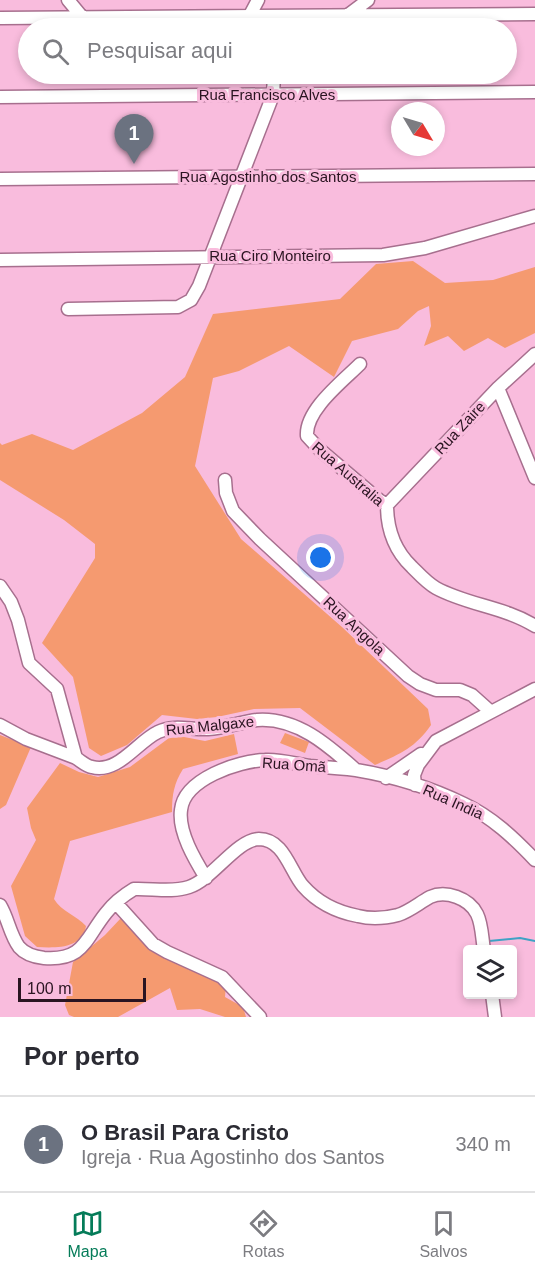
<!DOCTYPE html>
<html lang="pt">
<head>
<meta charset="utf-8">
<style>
	:root { --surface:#fff; --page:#f2f2f3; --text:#2b2b33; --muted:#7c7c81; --line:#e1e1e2; --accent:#057c59 }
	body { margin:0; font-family:Arial,sans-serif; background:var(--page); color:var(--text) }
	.controls { position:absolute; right:18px; bottom:18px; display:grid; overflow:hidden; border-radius:6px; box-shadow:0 3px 9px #0003 }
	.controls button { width:54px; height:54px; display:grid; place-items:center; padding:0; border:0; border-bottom:2px solid var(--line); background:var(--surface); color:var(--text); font:30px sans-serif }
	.compass { position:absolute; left:391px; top:102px; width:54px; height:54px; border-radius:50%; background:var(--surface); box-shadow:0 3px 9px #0003; rotate:128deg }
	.scale { position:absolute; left:18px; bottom:15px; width:128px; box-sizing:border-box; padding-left:6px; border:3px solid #2a1421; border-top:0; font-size:16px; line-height:21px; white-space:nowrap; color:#2a1421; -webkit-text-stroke:4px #f9bcdd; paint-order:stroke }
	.you { position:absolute; left:321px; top:558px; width:21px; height:21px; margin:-15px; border:4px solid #fff; border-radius:50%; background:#1a73e8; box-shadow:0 0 0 9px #1a73e833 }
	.badge { display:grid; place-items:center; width:39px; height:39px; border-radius:50%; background:var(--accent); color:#fff; font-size:20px; font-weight:700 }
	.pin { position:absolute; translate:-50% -50px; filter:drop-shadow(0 2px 3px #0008) }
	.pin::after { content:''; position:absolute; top:32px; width:21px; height:18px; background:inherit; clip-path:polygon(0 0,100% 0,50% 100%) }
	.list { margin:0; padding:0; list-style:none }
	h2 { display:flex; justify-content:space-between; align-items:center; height:78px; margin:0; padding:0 24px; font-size:26px }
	h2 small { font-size:20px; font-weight:400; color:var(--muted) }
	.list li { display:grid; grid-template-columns:39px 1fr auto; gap:18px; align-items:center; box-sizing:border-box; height:96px; padding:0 24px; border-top:2px solid var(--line) }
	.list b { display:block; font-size:22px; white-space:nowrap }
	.list p { margin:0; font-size:20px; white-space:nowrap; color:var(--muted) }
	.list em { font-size:20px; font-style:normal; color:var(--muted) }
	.icon { flex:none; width:33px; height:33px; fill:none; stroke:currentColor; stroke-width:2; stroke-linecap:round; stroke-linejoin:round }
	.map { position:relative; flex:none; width:535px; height:1017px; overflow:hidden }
	.search { position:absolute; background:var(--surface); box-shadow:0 3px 9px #0003; left:18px; right:18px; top:18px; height:66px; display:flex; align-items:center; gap:15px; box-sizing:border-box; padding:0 21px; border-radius:33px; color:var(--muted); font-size:22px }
	.sheet { height:174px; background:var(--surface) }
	nav { display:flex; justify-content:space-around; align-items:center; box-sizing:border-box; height:84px; border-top:2px solid var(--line); background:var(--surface); font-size:16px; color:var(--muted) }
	nav a { display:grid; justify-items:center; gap:3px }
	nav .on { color:var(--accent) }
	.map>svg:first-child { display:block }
	.green { fill:#f59a70 }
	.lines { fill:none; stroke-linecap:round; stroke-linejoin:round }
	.stream { stroke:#3fa2c5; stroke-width:2 }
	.minor-casing { stroke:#a76f8e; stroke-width:15 }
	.minor { stroke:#fff; stroke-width:12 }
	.labels { text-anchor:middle; stroke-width:6; stroke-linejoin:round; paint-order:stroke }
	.street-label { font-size:15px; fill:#2a1421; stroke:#f9bcdd }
</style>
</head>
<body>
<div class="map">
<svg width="535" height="1017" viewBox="0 0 535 1017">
	<rect width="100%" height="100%" fill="#f9bcdd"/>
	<!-- green -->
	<path class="green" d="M 413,261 L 445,283 L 493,280 L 535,267 L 535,333 L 505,348 L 488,338 L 464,351 L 448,336 L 424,346 L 431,326 L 429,306 L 418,311 L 398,329 L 352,341 L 334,377 L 289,346 L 239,371 L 213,378 L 195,466 L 241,539 L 342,627 L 428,709 L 431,725 C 415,748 400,754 375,765 L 300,708 L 254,709 L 217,717 L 197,719 L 162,715 L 127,745 L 101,756 L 89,748 L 73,677 L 42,643 L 95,558 L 95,544 L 64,520 L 0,480 L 0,443 L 2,445 L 32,434 L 73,450 L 142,413 L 185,377 L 213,314 L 340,299 L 376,264 Z
		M 285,733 L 309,742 L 305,753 L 280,743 Z
		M 234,734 L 238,754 L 183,769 C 174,783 172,795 172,812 L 70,841 L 54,899 C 61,911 77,916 86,926 C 83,949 55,948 37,947 L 25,936 L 11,886 L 36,840 L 31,828 L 27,808 L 60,763 L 79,772 L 98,777 L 130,767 L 169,738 L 184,737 L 205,741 Z
		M 0,735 L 31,747 L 6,805 L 0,809 Z
		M 121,918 L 160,955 L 226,985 L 225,997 L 243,1007 L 246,1017 L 225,1017 L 200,1009 L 177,1010 L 170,988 L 118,1017 L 74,1017 L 69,1015 L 65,1005 L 73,962 L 105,935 Z"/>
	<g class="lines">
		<!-- stream -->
		<path class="stream" d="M 489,941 L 520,938 L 535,941"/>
		<defs>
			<path id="minor" d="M 68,0 L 83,18
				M 250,15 L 258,0
				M 348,15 L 368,0
				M 0,18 L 535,14
				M 275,28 L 276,16
				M 0,97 L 535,92
				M 0,179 L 535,174
				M 0,260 L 383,255 L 425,248 L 535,216
				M 68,309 L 178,307 L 191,300 L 199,286 L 273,95 L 274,74
				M 360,364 C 343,381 305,410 307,436 L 319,449 L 379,500 L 387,505 C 387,529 394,550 412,567 C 419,574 427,583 436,588 C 467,605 505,607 535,626
				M 498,388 L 535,478
				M 225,480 L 226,493 L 233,511 L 260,539 L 408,676 L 420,684 L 436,690 L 460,690 L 472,695 L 491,712
				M 387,505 L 498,388 L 535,354
				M 0,586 L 11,602 L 18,620 L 29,663 L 57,689 L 76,758 C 81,761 86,766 92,767 C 118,774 137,742 158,732 C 174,724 191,730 208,729 C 225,728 241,722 257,720 C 297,717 329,746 356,770
				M 0,725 L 26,739 L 76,758
				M 386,778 L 421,754
				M 415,785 L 414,775 L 418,765 L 436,741 L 535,689
				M 206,878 C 195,860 178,832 181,810 C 184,779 238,761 265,760 C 280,759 296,764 310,766 C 325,767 341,768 356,770 C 392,776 431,788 464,804 C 492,817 514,838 535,860
				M 116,903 L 153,944 L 167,952 L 222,977 L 260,1017
				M 0,905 C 8,918 10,935 19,947 C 25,954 35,957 44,958 C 84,961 85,939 106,913 C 113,904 124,895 134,889 C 151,888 172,893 189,887 C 213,879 236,840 259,839 C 284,839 290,871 303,886 C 317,902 337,912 358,916 C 370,919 386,918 398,915 C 410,911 419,903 430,897 C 446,890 469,898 477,914 C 482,924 482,938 484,950
				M 492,994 L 495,1017"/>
		</defs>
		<!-- minor casing -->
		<use href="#minor" class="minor-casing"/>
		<!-- minor -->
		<use href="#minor" class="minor"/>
	</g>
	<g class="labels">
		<!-- street labels -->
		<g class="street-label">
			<text x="267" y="100">Rua Francisco Alves</text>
			<text x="268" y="182">Rua Agostinho dos Santos</text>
			<text x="270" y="261">Rua Ciro Monteiro</text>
			<text transform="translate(460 428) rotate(-47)" y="5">Rua Zaire</text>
			<text transform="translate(348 474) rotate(41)" y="5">Rua Australia</text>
			<text transform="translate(354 626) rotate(43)" y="5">Rua Angola</text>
			<text transform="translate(210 726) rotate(-6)" y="5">Rua Malgaxe</text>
			<text transform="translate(294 765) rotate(4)" y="5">Rua Omã</text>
			<text transform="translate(453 802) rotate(24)" y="5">Rua India</text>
		</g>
	</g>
</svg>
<div class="controls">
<button><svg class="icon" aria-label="layers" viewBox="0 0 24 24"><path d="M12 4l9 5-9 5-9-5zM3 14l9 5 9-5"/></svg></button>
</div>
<svg class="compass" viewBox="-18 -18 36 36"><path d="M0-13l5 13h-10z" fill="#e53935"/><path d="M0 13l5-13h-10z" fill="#7c7c81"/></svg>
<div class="scale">100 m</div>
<div class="you"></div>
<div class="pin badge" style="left:134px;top:164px;background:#6b7280">1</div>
<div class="search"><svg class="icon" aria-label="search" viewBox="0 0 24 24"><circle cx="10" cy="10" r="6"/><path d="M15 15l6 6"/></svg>Pesquisar aqui</div>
</div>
<section class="sheet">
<h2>Por perto<small></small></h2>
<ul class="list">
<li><span class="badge" style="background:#6b7280">1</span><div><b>O Brasil Para Cristo</b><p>Igreja · Rua Agostinho dos Santos</p></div><em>340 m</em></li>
</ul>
</section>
<nav>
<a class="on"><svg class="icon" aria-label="map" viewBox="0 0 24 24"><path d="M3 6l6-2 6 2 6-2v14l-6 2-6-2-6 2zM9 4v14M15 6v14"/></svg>Mapa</a>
<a><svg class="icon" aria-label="directions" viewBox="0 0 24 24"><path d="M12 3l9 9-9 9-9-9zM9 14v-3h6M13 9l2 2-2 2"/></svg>Rotas</a>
<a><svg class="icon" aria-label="saved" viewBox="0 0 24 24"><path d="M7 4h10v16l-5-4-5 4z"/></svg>Salvos</a>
</nav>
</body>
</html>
